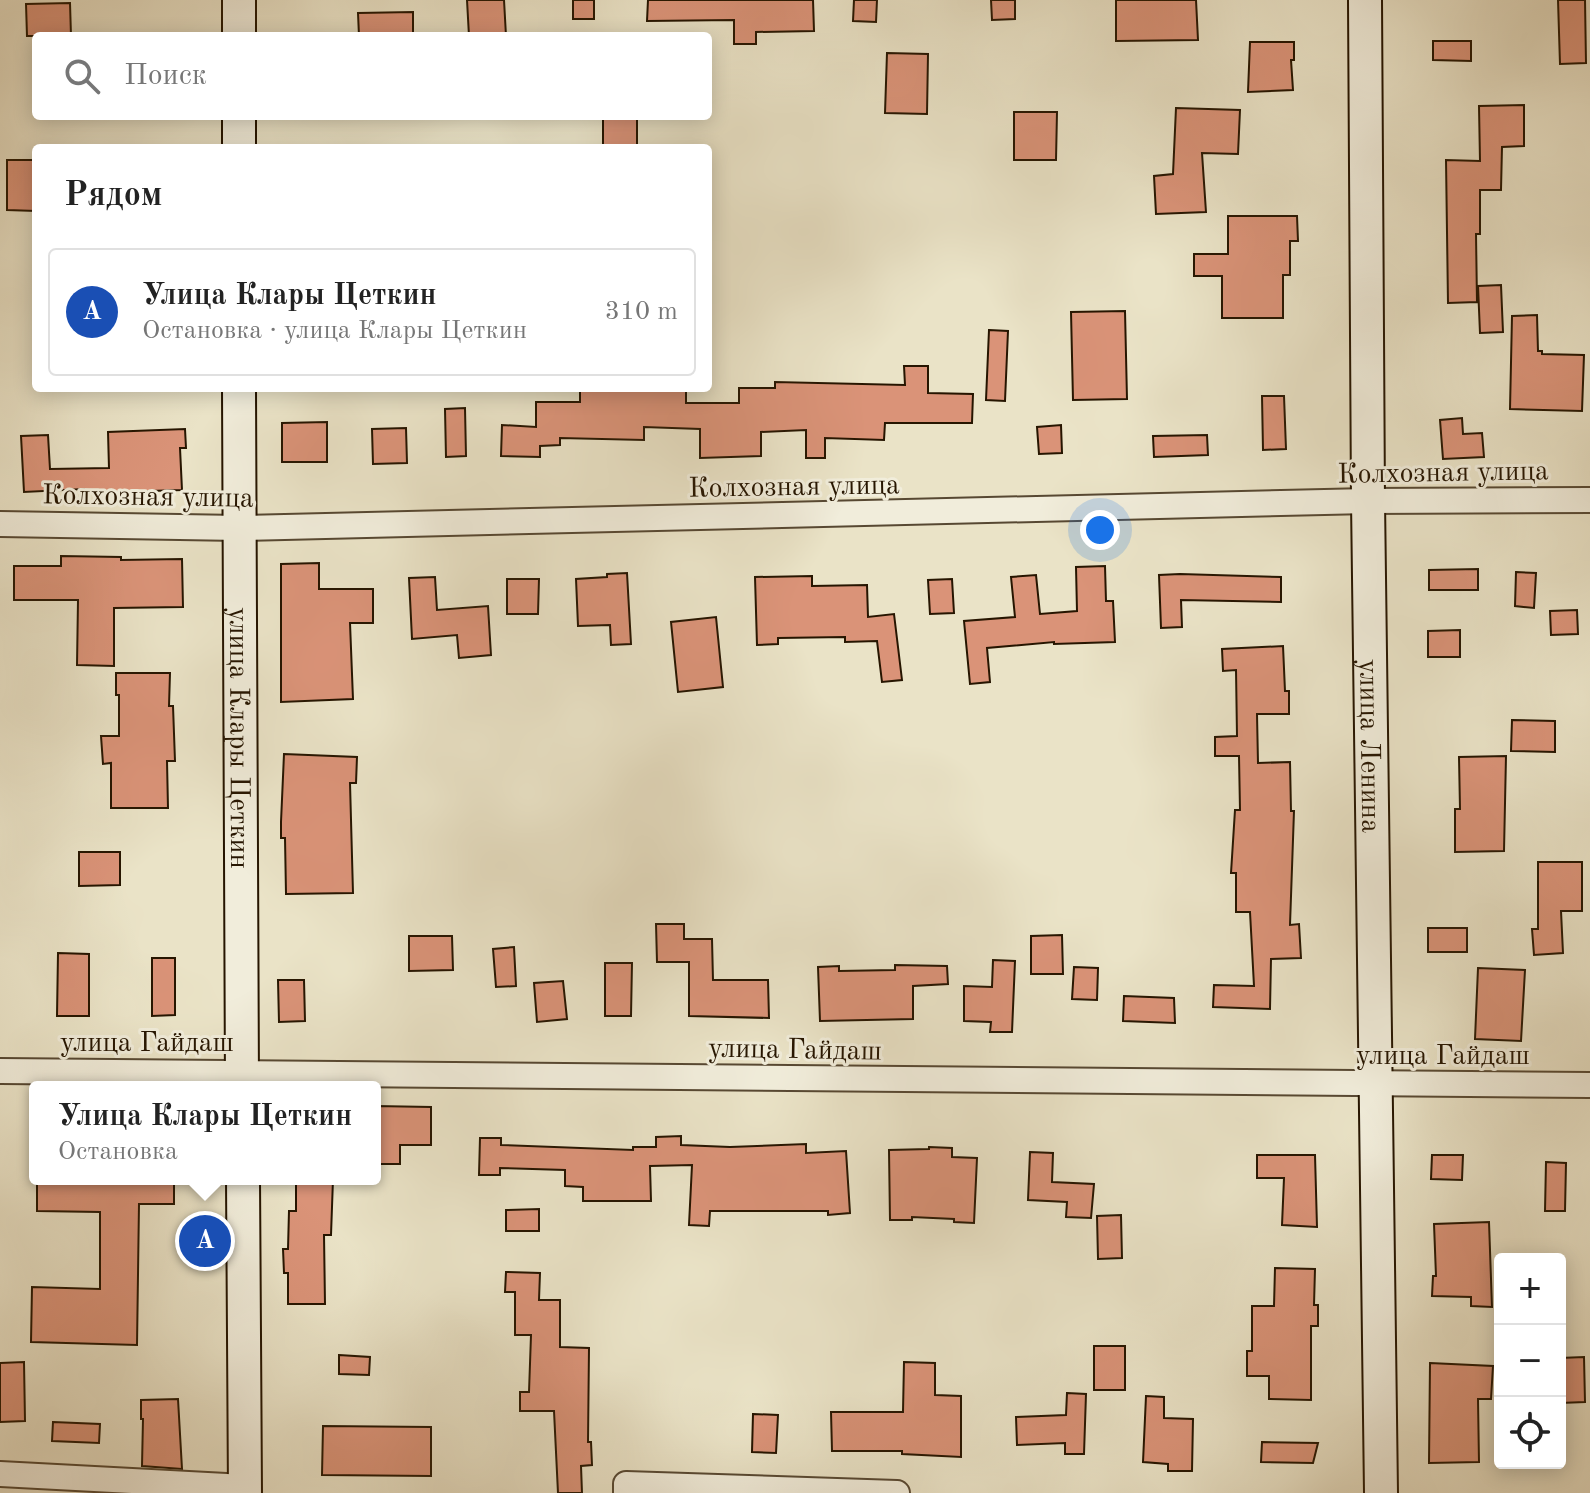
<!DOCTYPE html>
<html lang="ru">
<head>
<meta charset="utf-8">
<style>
	:root { --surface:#fff; --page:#f2f2f2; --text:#222; --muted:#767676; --line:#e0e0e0; --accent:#b45309 }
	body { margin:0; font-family:"Old Standard TT",serif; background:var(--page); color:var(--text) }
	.controls { position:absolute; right:24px; bottom:24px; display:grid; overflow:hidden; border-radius:8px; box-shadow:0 4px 20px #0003 }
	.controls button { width:72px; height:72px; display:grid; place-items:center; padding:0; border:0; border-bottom:2px solid var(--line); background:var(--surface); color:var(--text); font:40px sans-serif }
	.you { position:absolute; left:1100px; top:530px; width:28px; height:28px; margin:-20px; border:6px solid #fff; border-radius:50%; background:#1a73e8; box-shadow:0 0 0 12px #1a73e833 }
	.badge { display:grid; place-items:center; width:52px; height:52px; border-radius:50%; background:var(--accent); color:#fff; font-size:26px; font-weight:700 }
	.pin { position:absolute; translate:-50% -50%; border:4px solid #fff; box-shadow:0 2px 8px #0006 }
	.popup { position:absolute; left:29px; top:1081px; width:352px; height:104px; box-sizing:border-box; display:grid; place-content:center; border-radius:8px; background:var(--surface); filter:drop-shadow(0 2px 6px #0005); font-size:26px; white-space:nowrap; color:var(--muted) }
	.popup b { font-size:30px; color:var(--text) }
	.popup::after { content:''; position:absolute; left:50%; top:100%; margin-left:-16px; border:16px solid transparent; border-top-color:var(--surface) }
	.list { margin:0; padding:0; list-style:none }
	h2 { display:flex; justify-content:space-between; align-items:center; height:104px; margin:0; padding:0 32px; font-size:34px }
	h2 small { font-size:26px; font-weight:400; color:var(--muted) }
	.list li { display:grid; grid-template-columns:52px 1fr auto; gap:24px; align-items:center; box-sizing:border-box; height:128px; margin:0 16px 16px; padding:0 16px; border:2px solid var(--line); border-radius:8px }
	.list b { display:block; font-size:30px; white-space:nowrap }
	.list p { margin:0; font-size:26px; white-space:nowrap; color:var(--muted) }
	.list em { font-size:26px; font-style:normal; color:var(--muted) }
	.icon { flex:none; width:44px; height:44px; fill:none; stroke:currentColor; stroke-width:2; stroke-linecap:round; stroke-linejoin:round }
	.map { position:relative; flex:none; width:1590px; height:1493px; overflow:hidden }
	.search { position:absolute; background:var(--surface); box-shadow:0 4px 20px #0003; left:32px; top:32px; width:680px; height:88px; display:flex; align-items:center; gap:20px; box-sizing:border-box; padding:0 28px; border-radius:8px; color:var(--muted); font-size:30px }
	.panel { position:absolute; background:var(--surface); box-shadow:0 4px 20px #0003; left:32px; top:144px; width:680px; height:248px; border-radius:8px }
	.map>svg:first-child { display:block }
	.building { fill:#da9378; stroke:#261500; stroke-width:2 }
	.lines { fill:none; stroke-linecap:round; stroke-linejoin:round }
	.street-casing { stroke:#574832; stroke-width:28 }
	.secondary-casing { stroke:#261500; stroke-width:36 }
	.street { stroke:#f1eddb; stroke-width:24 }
	.secondary { stroke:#f1eddb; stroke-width:32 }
	.labels { text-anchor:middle; stroke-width:6; stroke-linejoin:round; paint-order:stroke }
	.street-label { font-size:28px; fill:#261500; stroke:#f1eddb }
</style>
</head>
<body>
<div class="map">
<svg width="1590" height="1493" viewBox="0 0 1590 1493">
	<rect width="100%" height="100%" fill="#eae3c7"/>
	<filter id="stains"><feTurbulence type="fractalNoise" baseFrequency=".0025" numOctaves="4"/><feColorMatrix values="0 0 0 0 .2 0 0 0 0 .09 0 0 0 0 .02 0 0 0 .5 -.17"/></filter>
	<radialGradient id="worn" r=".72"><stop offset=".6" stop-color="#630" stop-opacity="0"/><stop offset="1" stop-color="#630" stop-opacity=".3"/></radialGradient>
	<!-- building -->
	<path class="building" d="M 467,0 L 504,0 L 506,36 L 469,36 Z
		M 573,0 L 594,0 L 594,19 L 573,19 Z
		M 648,0 L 813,0 L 814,31 L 756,32 L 756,44 L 734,44 L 734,20 L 647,21 Z
		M 854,0 L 877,0 L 876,22 L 853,21 Z
		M 991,0 L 1015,0 L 1015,19 L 992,20 Z
		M 1116,0 L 1196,0 L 1198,40 L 1116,41 Z
		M 1558,0 L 1585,0 L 1586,63 L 1560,64 Z
		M 70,3 L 71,36 L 27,36 L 26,4 Z
		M 413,12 L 413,36 L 359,36 L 358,13 Z
		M 1433,41 L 1471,41 L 1471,61 L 1433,60 Z
		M 1250,42 L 1294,42 L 1294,60 L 1291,60 L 1293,90 L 1248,92 Z
		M 887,53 L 928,54 L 927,114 L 885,113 Z
		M 1524,105 L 1524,146 L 1502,147 L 1501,190 L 1480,190 L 1480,234 L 1476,234 L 1477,302 L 1448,303 L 1446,160 L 1480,161 L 1479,106 Z
		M 1176,108 L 1240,110 L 1238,154 L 1202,153 L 1206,212 L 1156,214 L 1154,176 L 1173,174 Z
		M 1014,112 L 1057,112 L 1056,160 L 1014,160 Z
		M 603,116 L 637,116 L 637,148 L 603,148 Z
		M 7,160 L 36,160 L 36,211 L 7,210 Z
		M 1228,216 L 1297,216 L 1298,241 L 1290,241 L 1290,275 L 1283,275 L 1283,318 L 1222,318 L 1222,276 L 1194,276 L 1194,254 L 1228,254 Z
		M 1501,285 L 1503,332 L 1480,333 L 1478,286 Z
		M 1125,311 L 1127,399 L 1073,400 L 1071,312 Z
		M 1537,315 L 1538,351 L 1542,351 L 1542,354 L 1584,355 L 1582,411 L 1510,409 L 1512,316 Z
		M 989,330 L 1008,331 L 1005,401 L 986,400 Z
		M 904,366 L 928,366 L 928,393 L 973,394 L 972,423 L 885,423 L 884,440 L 825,438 L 825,458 L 806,458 L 806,430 L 761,432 L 761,456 L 700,458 L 700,429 L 644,427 L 644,440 L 560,438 L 560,445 L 540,446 L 540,457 L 501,456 L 502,425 L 536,427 L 536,402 L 580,402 L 580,388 L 686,388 L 686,403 L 739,403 L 739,388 L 775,388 L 775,382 L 905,385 Z
		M 1262,396 L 1284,396 L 1286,449 L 1263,450 Z
		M 465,408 L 466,456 L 446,457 L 445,409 Z
		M 1462,418 L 1463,434 L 1482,433 L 1484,457 L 1443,459 L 1440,420 Z
		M 327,422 L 327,462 L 282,462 L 282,423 Z
		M 1061,425 L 1062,453 L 1039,454 L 1037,427 Z
		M 406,428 L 407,463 L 373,464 L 372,429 Z
		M 185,429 L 186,448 L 180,448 L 182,490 L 84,493 L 84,489 L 24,492 L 21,436 L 48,435 L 50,469 L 109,468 L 108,432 Z
		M 1207,435 L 1208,455 L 1154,457 L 1153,436 Z
		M 61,556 L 121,557 L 121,560 L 182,559 L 183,607 L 114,608 L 114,666 L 77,665 L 78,600 L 14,600 L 14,566 L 61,566 Z
		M 319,563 L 319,589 L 373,589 L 373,623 L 350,623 L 353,699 L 281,702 L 281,564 Z
		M 1105,566 L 1106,601 L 1113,601 L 1115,642 L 1054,644 L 1054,642 L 987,648 L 990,682 L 970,684 L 964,621 L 1015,617 L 1011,577 L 1036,575 L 1040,614 L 1077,611 L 1076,567 Z
		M 1478,569 L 1478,590 L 1429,590 L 1429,570 Z
		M 1516,572 L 1536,573 L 1534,608 L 1515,606 Z
		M 627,573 L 631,644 L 611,645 L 610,625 L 578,626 L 576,579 L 607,577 L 607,574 Z
		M 1180,574 L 1281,577 L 1281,602 L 1181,600 L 1182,627 L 1161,628 L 1159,575 Z
		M 812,576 L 812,586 L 867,585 L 868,617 L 894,614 L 902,680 L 882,682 L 877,641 L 845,642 L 845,637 L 778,638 L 778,644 L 757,645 L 755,577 Z
		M 435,577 L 437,610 L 488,606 L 491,655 L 459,658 L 457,635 L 412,639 L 409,578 Z
		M 507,579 L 539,579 L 538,614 L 507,614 Z
		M 952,579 L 954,613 L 930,614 L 928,580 Z
		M 1577,610 L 1578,634 L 1551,635 L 1550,611 Z
		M 716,617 L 723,687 L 678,692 L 671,622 Z
		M 1460,630 L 1460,657 L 1428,657 L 1428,631 Z
		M 1283,646 L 1285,691 L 1289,691 L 1289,714 L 1257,714 L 1258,763 L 1290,762 L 1291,811 L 1294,811 L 1290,925 L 1299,924 L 1301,958 L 1271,959 L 1270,1009 L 1213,1007 L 1214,985 L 1254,986 L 1250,912 L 1236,912 L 1236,873 L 1231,873 L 1235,810 L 1240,810 L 1239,756 L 1215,756 L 1215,737 L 1237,736 L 1236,670 L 1223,671 L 1222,649 Z
		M 116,673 L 170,673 L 169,706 L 173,706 L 175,761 L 167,761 L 168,808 L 111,808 L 111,763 L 103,764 L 101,736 L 119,736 L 119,695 L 116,695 Z
		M 1512,720 L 1555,721 L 1555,752 L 1511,751 Z
		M 284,754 L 357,757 L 356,783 L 350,783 L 353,893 L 286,894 L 285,838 L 281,838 L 281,822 Z
		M 1506,756 L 1504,851 L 1455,852 L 1455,809 L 1460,809 L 1459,757 Z
		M 79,852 L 120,852 L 120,885 L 79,886 Z
		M 1538,862 L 1582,862 L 1582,911 L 1561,911 L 1563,953 L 1534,955 L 1532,929 L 1538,929 Z
		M 656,924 L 684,924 L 684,939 L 712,939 L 713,980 L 768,980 L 769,1018 L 689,1016 L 689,962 L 657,962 Z
		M 1428,928 L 1467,928 L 1467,952 L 1428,952 Z
		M 1062,935 L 1063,974 L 1031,974 L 1031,936 Z
		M 409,936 L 452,936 L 453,970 L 409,971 Z
		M 514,947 L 516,986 L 496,987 L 493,949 Z
		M 58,953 L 89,954 L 89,1016 L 57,1016 Z
		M 152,958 L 175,958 L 175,1015 L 152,1016 Z
		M 993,960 L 1015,961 L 1012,1032 L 990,1032 L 991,1022 L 964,1021 L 964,986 L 992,987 Z
		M 605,963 L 632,963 L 631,1016 L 605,1016 Z
		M 895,965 L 947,966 L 948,984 L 913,986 L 913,1019 L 820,1021 L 818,967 L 839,966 L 839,971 L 895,970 Z
		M 1074,967 L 1098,968 L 1097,1000 L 1072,999 Z
		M 1478,968 L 1525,970 L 1521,1041 L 1475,1039 Z
		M 278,980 L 304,980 L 305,1021 L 279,1022 Z
		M 563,981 L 567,1019 L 537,1022 L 534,983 Z
		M 1124,996 L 1174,998 L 1175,1023 L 1123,1021 Z
		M 375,1106 L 431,1107 L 431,1145 L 400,1145 L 400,1164 L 375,1164 Z
		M 681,1136 L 681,1145 L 730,1147 L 806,1144 L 806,1153 L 846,1151 L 850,1213 L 828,1215 L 828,1211 L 710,1211 L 709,1226 L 689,1225 L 692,1165 L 650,1166 L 651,1201 L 583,1201 L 583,1187 L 565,1186 L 565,1170 L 500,1168 L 500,1175 L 479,1175 L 480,1138 L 501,1138 L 501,1145 L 633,1150 L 633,1147 L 656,1147 L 656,1137 Z
		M 929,1147 L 952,1148 L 952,1157 L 977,1158 L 974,1223 L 954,1222 L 954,1219 L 912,1217 L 912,1220 L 890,1220 L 889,1150 L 929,1149 Z
		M 1030,1152 L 1053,1153 L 1052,1182 L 1094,1184 L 1091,1218 L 1066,1217 L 1067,1202 L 1028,1200 Z
		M 1257,1155 L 1315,1155 L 1317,1227 L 1282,1225 L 1284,1178 L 1257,1178 Z
		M 1432,1155 L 1463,1155 L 1462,1180 L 1431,1179 Z
		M 1546,1162 L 1566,1163 L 1565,1211 L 1545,1211 Z
		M 37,1179 L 174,1180 L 174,1204 L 139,1204 L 137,1345 L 31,1342 L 32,1287 L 100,1289 L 100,1212 L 37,1211 Z
		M 296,1179 L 333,1179 L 331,1235 L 324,1235 L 325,1304 L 288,1304 L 288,1273 L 284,1273 L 283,1249 L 288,1249 L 289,1211 L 296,1211 Z
		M 539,1209 L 539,1231 L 506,1231 L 506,1210 Z
		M 1121,1215 L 1122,1258 L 1098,1259 L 1097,1216 Z
		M 1489,1222 L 1492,1307 L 1471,1306 L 1471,1297 L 1432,1296 L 1433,1276 L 1436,1276 L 1434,1224 Z
		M 1275,1268 L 1315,1269 L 1314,1305 L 1318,1305 L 1318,1326 L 1311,1326 L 1311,1400 L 1269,1399 L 1269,1376 L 1247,1376 L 1247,1351 L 1252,1351 L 1252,1306 L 1274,1306 Z
		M 506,1272 L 540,1273 L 539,1300 L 560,1300 L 560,1347 L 589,1348 L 588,1442 L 591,1442 L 592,1465 L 581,1466 L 582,1493 L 558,1493 L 554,1411 L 520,1411 L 520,1392 L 529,1392 L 531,1335 L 515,1335 L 515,1292 L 505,1292 Z
		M 1094,1346 L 1125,1346 L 1125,1390 L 1094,1390 Z
		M 339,1355 L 370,1357 L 369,1375 L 339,1374 Z
		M 1584,1357 L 1585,1402 L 1560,1403 L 1560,1358 Z
		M 24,1362 L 25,1421 L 0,1422 L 0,1363 Z
		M 904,1362 L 935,1363 L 935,1395 L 961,1396 L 961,1457 L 902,1454 L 902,1451 L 832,1451 L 831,1412 L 903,1412 Z
		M 1430,1363 L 1493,1366 L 1491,1399 L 1478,1399 L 1479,1462 L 1429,1463 Z
		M 1067,1393 L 1086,1394 L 1084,1454 L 1065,1454 L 1065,1443 L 1017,1445 L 1016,1417 L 1066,1415 Z
		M 1146,1396 L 1164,1397 L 1164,1418 L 1193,1419 L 1192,1471 L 1168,1471 L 1168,1464 L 1143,1462 Z
		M 178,1399 L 182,1469 L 142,1466 L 143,1419 L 141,1419 L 141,1400 Z
		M 753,1414 L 778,1415 L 776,1453 L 752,1452 Z
		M 53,1422 L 100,1424 L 99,1443 L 52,1441 Z
		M 323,1426 L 431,1427 L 431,1476 L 322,1475 Z
		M 1262,1442 L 1318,1443 L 1313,1463 L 1261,1462 Z"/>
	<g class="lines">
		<defs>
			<path id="street" d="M 0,524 L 239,528 L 1368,501 L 1590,500
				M 0,1071 L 1590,1085
				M 0,1474 L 245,1487
				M 626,1493 L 626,1484 L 897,1493"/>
			<g id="secondary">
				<path id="s1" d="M 1365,0 L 1368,501 L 1381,1493"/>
				<path d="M 239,36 L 239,0"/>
				<path d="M 239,148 L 239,116"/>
				<path id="s2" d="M 239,388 L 242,1087"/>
				<path d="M 243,1179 L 245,1493"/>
			</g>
		</defs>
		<!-- street casing -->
		<use href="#street" class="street-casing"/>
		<!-- secondary casing -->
		<use href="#secondary" class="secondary-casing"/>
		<!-- street -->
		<use href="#street" class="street"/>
		<!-- secondary -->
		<use href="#secondary" class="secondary"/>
	</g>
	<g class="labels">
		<!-- street labels -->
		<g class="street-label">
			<text transform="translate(1443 471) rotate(-1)" y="10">Колхозная улица</text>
			<text transform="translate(794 485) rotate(-1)" y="10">Колхозная улица</text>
			<text transform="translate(148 495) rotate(1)" y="10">Колхозная улица</text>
			<text dy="10" stroke="none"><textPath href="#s2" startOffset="350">улица Клары Цеткин</textPath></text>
			<text dy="10" stroke="none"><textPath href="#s1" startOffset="746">улица Ленина</textPath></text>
			<text x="147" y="1051">улица Гайдаш</text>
			<text transform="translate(795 1048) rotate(1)" y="10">улица Гайдаш</text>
			<text x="1443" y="1064">улица Гайдаш</text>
		</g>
	</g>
	<rect width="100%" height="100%" filter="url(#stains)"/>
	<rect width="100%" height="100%" fill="url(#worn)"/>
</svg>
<div class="controls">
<button>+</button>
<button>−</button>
<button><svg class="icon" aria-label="locate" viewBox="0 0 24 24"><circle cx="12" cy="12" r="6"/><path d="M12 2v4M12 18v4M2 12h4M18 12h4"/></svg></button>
</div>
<div class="you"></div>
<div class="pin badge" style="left:205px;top:1241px;background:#1a4fb4">A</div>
<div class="popup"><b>Улица Клары Цеткин</b>Остановка</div>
<div class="search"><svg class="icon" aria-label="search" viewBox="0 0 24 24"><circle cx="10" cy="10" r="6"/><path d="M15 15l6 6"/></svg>Поиск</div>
<section class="panel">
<h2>Рядом<small></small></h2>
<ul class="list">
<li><span class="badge" style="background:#1a4fb4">A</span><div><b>Улица Клары Цеткин</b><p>Остановка · улица Клары Цеткин</p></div><em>310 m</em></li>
</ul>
</section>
</div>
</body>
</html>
